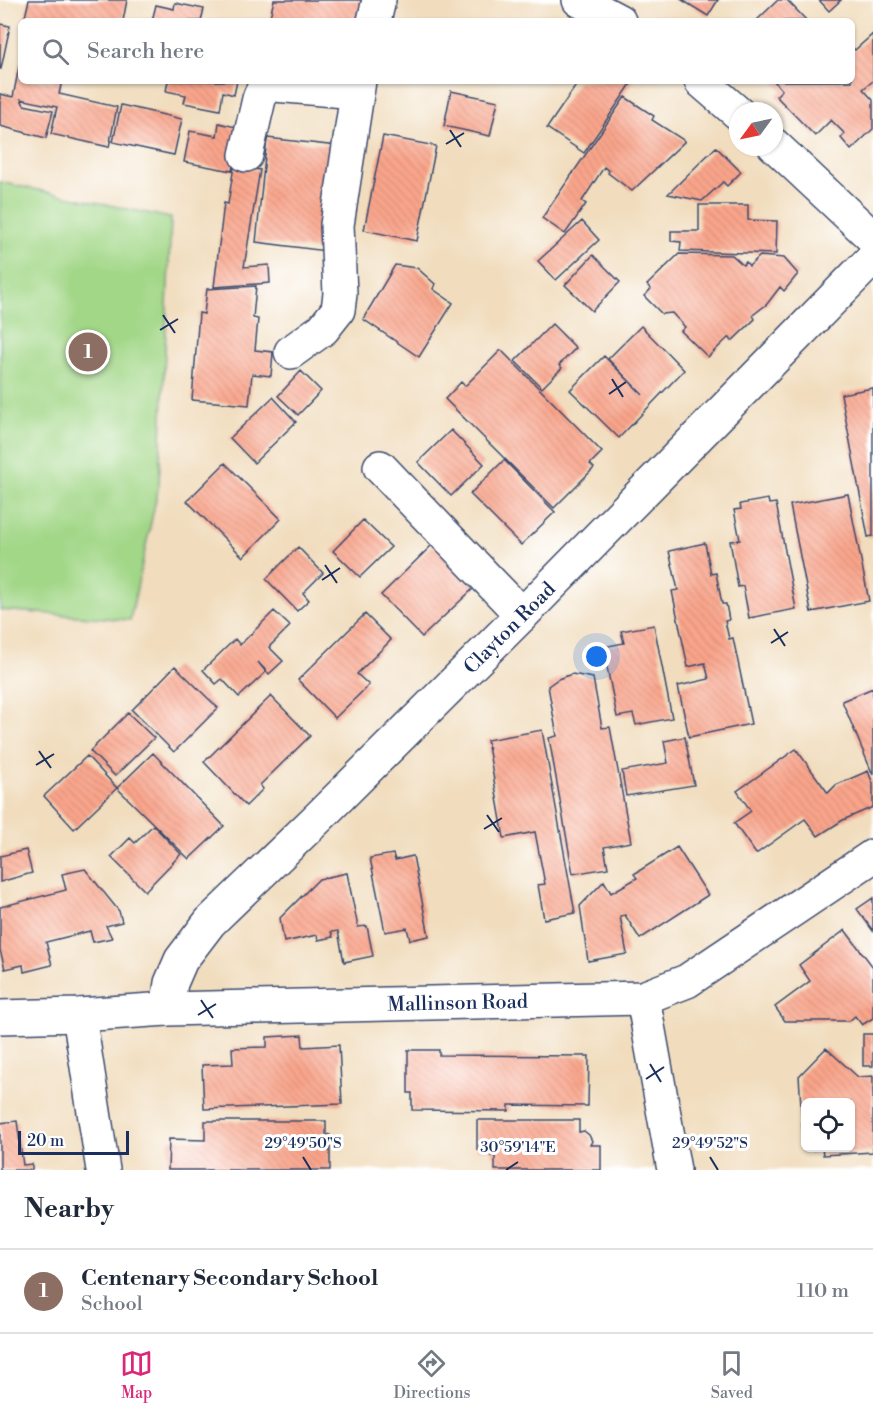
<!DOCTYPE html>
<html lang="en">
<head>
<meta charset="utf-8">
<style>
	:root { --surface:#fff; --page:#f6f6f7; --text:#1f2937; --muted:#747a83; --line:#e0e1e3; --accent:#db2777 }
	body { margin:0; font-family:"Libre Bodoni",serif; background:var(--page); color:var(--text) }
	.controls { position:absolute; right:18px; bottom:18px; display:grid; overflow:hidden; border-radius:9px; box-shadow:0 2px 4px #0004 }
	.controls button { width:54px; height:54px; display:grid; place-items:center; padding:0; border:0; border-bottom:2px solid var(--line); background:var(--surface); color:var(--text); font:30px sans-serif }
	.compass { position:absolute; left:729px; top:102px; width:54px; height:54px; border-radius:50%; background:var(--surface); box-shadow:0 2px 4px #0004; rotate:237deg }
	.scale { position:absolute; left:18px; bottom:15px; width:111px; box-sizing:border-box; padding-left:6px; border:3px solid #1b2f5e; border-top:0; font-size:16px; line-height:21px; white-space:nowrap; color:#1b2f5e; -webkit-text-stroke:4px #fff; paint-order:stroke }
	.you { position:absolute; left:597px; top:657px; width:21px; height:21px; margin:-15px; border:4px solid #fff; border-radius:50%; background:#1a73e8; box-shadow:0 0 0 9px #1a73e833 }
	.badge { display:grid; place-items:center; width:39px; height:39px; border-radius:50%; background:var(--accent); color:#fff; font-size:20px; font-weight:700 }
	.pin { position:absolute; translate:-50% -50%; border:3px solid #fff; box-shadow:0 2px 6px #0006 }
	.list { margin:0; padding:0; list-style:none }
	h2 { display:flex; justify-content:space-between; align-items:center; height:78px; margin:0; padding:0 24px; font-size:26px }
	h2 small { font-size:20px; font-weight:400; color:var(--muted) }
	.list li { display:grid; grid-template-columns:39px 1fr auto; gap:18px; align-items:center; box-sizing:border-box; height:84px; padding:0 24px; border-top:2px solid var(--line) }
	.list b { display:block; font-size:22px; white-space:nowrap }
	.list p { margin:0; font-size:20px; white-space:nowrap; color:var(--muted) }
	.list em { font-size:20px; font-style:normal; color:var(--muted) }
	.icon { flex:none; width:33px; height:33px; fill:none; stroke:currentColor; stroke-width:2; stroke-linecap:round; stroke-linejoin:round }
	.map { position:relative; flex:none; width:873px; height:1170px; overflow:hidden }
	.search { position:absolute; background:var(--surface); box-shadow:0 2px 4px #0004; left:18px; right:18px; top:18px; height:66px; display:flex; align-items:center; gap:15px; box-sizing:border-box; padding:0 21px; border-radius:9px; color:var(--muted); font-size:22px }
	.sheet { height:162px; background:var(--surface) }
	nav { display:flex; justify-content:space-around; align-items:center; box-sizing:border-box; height:84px; border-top:2px solid var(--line); background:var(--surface); font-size:16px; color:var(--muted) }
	nav a { display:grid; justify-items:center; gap:3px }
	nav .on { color:var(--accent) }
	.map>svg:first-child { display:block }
	.park { fill:#a2d787; stroke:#5e8372; stroke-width:1.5 }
	.building { fill:url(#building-back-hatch) }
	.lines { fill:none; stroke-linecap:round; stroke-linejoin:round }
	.minor-casing { stroke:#3b496c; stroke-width:36 }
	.minor { stroke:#fff; stroke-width:33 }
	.ticks { fill:none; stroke:#1b2f5e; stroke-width:2 }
	.labels { text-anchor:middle; stroke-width:6; stroke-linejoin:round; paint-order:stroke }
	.street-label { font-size:20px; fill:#1b2f5e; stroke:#fff }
	.ticks-label { font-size:15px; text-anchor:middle; fill:#1b2f5e; stroke:#fff; stroke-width:6; stroke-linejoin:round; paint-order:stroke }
</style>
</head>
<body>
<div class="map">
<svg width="873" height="1170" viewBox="0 0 873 1170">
	<defs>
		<pattern id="building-back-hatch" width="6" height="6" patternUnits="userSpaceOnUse" patternTransform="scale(1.5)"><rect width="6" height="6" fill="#faa58b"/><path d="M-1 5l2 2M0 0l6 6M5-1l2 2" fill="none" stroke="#d68e7a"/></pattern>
	</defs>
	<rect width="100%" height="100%" fill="#fff"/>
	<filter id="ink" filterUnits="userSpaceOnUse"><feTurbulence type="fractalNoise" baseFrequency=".0167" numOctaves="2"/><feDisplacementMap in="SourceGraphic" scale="12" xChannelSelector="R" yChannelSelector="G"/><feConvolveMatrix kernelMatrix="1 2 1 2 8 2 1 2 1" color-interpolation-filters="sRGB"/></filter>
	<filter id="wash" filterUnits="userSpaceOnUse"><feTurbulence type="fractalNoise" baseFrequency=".008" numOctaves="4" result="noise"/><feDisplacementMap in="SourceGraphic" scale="24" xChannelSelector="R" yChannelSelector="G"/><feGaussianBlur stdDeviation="1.35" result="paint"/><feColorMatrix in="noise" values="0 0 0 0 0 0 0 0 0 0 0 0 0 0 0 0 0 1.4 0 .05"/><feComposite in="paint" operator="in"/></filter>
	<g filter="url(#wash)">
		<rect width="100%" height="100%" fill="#f1ddbe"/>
		<!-- park -->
		<path class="park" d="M 0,182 L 171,218 L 159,485 L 130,620 L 0,610 Z"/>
		<g id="blocks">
			<!-- building -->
			<path class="building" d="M 29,0 L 127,0 L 123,21 L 24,21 Z
				M 274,0 L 366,0 L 361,21 L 269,21 Z
				M 682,0 L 718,0 L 708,16 Z
				M 778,0 L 787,0 L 807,21 L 756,21 Z
				M 819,0 L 841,0 L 829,11 Z
				M 175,3 L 204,9 L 201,21 L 152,21 L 156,5 L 174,9 Z
				M 0,24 L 10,26 L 1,69 L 0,69 Z
				M 873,34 L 873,81 L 863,89 L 873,100 L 873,129 L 851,150 L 841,138 L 845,134 L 831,120 L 815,136 L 776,96 L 782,90 L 774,81 L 852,81 L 852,47 L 855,50 Z
				M 20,62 L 21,81 L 62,81 L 59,94 L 117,107 L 109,147 L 51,134 L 57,107 L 21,99 L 24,105 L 53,111 L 46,138 L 0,126 L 0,94 L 13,97 Z
				M 168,81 L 237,81 L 234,95 L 223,92 L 220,110 L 184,103 L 186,95 L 166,91 Z
				M 579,81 L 633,81 L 584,153 L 547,128 Z
				M 451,91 L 498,101 L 490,136 L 444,126 Z
				M 625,97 L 654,116 L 652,120 L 685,141 L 632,191 L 608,173 L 609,171 L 604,167 L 582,201 L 586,204 L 565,234 L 542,218 Z
				M 121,105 L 182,119 L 174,155 L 113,142 Z
				M 219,123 L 240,128 L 232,171 L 184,162 L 190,131 L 217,136 Z
				M 383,136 L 436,146 L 417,241 L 364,230 Z
				M 267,138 L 337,146 L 326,251 L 256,242 Z
				M 716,147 L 741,172 L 727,186 L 723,182 L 702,201 L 668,194 Z
				M 234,166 L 260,170 L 244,267 L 269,265 L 270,283 L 214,287 L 224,203 L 228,204 Z
				M 699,205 L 748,205 L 748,220 L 777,221 L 776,254 L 680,251 L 681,242 L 671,241 L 671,231 L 699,231 Z
				M 582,221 L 599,240 L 556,280 L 538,261 Z
				M 679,254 L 732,255 L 743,265 L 746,262 L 749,266 L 760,256 L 784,258 L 798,274 L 784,291 L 780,287 L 767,304 L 753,315 L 755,319 L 732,341 L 729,337 L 708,357 L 681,331 L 685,327 L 672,313 L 662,314 L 644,296 L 651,289 L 647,285 Z
				M 593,255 L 620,282 L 592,311 L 565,285 Z
				M 395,265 L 417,268 L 435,284 L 433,289 L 453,303 L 419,357 L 363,319 Z
				M 256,286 L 253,318 L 258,319 L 255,350 L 273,352 L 271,376 L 252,374 L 249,405 L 192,400 L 199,313 L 204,314 L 207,289 Z
				M 552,324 L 576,348 L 559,365 L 562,368 L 542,388 L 515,361 Z
				M 641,326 L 684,370 L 619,438 L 570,390 L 604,356 L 643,395 L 608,359 Z
				M 501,350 L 602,452 L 590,464 L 594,468 L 554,508 L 445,399 L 461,382 L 465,386 Z
				M 301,371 L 321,391 L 298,415 L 278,396 Z
				M 873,388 L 873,536 L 868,537 L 841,394 Z
				M 273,397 L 296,422 L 254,463 L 230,438 Z
				M 451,430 L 484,464 L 451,496 L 418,462 Z
				M 504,460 L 555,512 L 521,545 L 470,494 Z
				M 225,463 L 281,519 L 243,557 L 187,501 Z
				M 848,494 L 869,601 L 811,612 L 790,505 Z
				M 768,499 L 769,504 L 776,503 L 796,609 L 749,618 L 743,586 L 738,587 L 730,541 L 740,540 L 734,510 L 741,509 L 740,504 Z
				M 363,520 L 391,547 L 360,577 L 333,551 Z
				M 434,543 L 476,586 L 422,637 L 381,595 Z
				M 705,543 L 711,574 L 716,573 L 722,604 L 726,604 L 729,620 L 725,621 L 729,639 L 733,638 L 751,724 L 689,737 L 678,686 L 709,679 L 705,663 L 688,667 L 672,591 L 678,590 L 669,551 Z
				M 298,547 L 323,573 L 303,593 L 309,600 L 297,611 L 266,579 Z
				M 274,611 L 290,626 L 269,647 L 283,661 L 269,674 L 258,662 L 266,672 L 239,697 L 222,679 L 216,684 L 203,670 L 235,639 L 240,645 Z
				M 365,614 L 391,640 L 357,674 L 369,685 L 335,718 L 298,680 Z
				M 654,625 L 672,718 L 636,725 L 633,714 L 617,717 L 603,647 L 624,643 L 621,631 Z
				M 175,666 L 218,708 L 174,752 L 132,710 Z
				M 572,674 L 593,678 L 602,728 L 610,727 L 631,842 L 604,847 L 608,868 L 573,874 L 549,738 L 557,736 L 548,686 L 558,679 Z
				M 873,688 L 873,775 L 842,701 Z
				M 271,696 L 310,736 L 260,785 L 263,789 L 246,806 L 204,762 Z
				M 128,713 L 154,738 L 115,776 L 90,751 Z
				M 542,730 L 575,913 L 544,919 L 538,885 L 545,884 L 535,832 L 504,838 L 487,740 Z
				M 685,737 L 694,785 L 626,796 L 622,771 L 668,763 L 664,741 Z
				M 796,749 L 828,793 L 836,785 L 868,771 L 873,784 L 873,807 L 843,820 L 818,836 L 805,819 L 756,854 L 734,823 L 751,811 L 737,791 Z
				M 153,753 L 224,826 L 189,859 L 117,788 Z
				M 87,756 L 117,788 L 74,829 L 44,796 Z
				M 153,825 L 181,854 L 145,891 L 111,857 L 130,838 L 135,843 Z
				M 677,847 L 708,895 L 640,939 L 625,915 L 620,916 L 627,954 L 588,961 L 580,906 L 604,881 L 611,893 L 637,878 L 634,874 Z
				M 26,850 L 32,873 L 0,882 L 0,856 Z
				M 393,854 L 395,860 L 413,856 L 429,936 L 410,940 L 407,928 L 385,932 L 370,858 Z
				M 85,869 L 119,911 L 122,922 L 106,926 L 112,938 L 93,942 L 90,931 L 46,942 L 52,965 L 24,972 L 23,965 L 5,969 L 0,950 L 0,907 L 66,890 L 62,874 Z
				M 347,873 L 358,927 L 367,926 L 373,956 L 344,962 L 338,931 L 331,932 L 333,937 L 318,940 L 317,935 L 284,942 L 280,918 L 319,879 Z
				M 873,898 L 873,931 L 857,909 Z
				M 845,930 L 873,967 L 873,1018 L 862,1025 L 855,1016 L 849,1021 L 785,1021 L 775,1007 L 810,981 L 799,965 Z
				M 863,1034 L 873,1034 L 873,1066 L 863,1066 Z
				M 302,1035 L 303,1047 L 339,1045 L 342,1104 L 204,1109 L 202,1065 L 233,1064 L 232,1048 L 267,1047 L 267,1037 Z
				M 826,1048 L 858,1077 L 873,1076 L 873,1152 L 823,1155 L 822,1148 L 850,1148 L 850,1102 L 806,1102 L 806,1148 L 822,1148 L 822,1149 L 804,1151 L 799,1076 Z
				M 408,1050 L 439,1050 L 439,1055 L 589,1056 L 588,1106 L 509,1105 L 509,1111 L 412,1110 L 412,1093 L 408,1093 Z
				M 477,1120 L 579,1120 L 579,1132 L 584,1131 L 589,1135 L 592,1141 L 590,1145 L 601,1145 L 601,1170 L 495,1170 L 495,1156 L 491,1156 L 491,1150 L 477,1150 Z
				M 17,1121 L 23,1165 L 32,1164 L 32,1170 L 0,1170 L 0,1123 Z
				M 205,1121 L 326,1121 L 326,1134 L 330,1135 L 330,1170 L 168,1170 L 169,1139 L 205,1140 Z"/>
		</g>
	</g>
	<g filter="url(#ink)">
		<use href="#blocks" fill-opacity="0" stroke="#3b496c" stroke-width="1.5"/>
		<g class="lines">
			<defs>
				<g id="minor">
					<path d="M 579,0 L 619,21"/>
					<path d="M 374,21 L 379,0"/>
					<path d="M 701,81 L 738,113"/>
					<path d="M 774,145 L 873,238"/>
					<path d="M 246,155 L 259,99 C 262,90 265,86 275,85 L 357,92"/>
					<path d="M 291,352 L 323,329 L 338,310 L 340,294 L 337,225 L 359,81"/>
					<path d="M 380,467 L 522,615"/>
					<path d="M 643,998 L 674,1170"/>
					<path id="s1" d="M 167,1009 L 171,983 L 181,960 L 210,922 L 319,817 L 522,615 L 873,258"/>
					<path d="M 79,1015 L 103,1170"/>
					<path id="s2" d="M 0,1017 L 79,1015 L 167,1009 L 643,998 L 687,981 L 873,856"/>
				</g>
			</defs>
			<!-- minor casing -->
			<use href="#minor" class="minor-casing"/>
			<!-- minor -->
			<use href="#minor" class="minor"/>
		</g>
	</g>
	<!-- ticks -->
	<path class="ticks" d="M 450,130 L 461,147M 446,144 L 464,133M 163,315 L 175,333M 160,330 L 178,319M 612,379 L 623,397M 609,394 L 626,382M 325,565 L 337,583M 322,580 L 340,568M 774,629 L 785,646M 771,643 L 788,632M 39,751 L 51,768M 36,765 L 54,754M 487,815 L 499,832M 484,829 L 502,818M 201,1000 L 213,1018M 198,1015 L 216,1004M 650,1064 L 661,1082M 646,1079 L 664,1067M 303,1157 L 311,1170M 710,1157 L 718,1170M 506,1170 L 518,1162"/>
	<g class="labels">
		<!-- street labels -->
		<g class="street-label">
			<text dy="7" stroke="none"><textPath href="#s1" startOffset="519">Clayton Road</textPath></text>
			<text dy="7" stroke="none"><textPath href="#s2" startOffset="458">Mallinson Road</textPath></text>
		</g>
	</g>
	<g class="ticks-label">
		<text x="303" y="1148">29°49'50"S</text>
		<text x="710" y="1148">29°49'52"S</text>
		<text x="518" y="1152">30°59'14"E</text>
	</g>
</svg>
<div class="controls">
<button><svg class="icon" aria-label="locate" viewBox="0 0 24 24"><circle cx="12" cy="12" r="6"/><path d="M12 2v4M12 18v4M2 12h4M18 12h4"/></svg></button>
</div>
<svg class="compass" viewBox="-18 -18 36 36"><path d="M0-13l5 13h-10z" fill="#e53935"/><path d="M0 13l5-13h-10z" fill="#747a83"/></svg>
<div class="scale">20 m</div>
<div class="you"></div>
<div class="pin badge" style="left:88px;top:352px;background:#8d6e63">1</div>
<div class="search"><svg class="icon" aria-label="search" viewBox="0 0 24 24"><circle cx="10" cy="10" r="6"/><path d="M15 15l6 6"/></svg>Search here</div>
</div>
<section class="sheet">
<h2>Nearby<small></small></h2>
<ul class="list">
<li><span class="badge" style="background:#8d6e63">1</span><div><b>Centenary Secondary School</b><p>School</p></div><em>110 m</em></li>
</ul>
</section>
<nav>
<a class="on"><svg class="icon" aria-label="map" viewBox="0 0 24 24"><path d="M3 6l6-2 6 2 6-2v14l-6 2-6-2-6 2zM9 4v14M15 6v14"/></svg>Map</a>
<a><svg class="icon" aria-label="directions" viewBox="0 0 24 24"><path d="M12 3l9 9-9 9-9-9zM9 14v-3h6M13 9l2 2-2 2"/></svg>Directions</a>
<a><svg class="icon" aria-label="saved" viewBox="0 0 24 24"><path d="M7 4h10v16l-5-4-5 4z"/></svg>Saved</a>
</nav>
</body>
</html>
